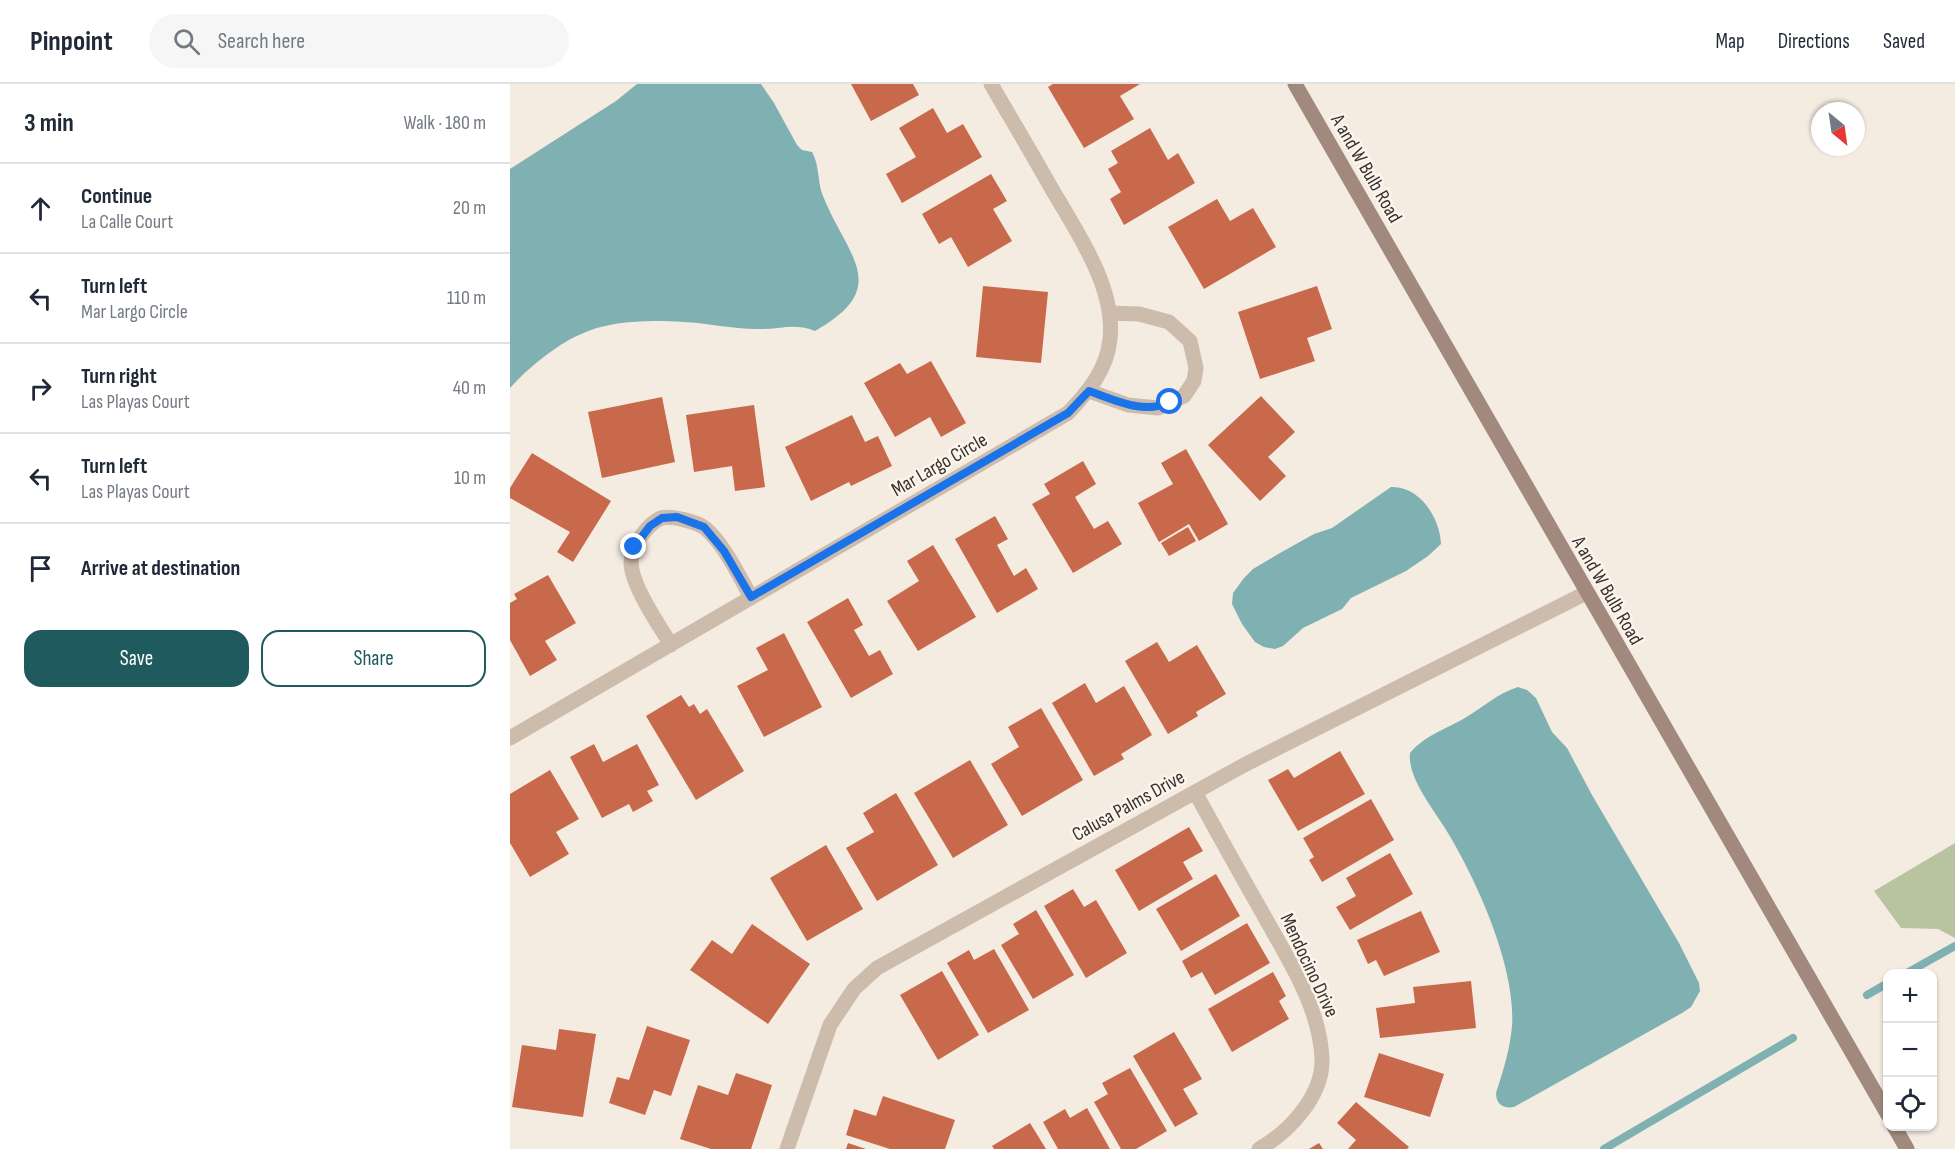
<!DOCTYPE html>
<html lang="en">
<head>
<meta charset="utf-8">
<style>
	:root { --surface:#fff; --page:#f6f6f7; --text:#1f2937; --muted:#747a83; --line:#e0e1e3; --accent:#1f5a5e }
	body { margin:0; font-family:"Sofia Sans Condensed",sans-serif; background:var(--page); color:var(--text) }
	.controls { position:absolute; right:18px; bottom:18px; display:grid; overflow:hidden; border-radius:12px; box-shadow:0 2px 4px #0004 }
	.controls button { width:54px; height:54px; display:grid; place-items:center; padding:0; border:0; border-bottom:2px solid var(--line); background:var(--surface); color:var(--text); font:30px sans-serif }
	.compass { position:absolute; left:1301px; top:18px; width:54px; height:54px; border-radius:50%; background:var(--surface); box-shadow:0 2px 4px #0004; rotate:151deg }
	.stop { position:absolute; width:18px; height:18px; margin:-14px; border:4px solid #1a73e8; border-radius:50%; background:#fff }
	.stop.end { background:#1a73e8; border-color:#fff; box-shadow:0 2px 6px #0008 }
	.list { margin:0; padding:0; list-style:none }
	h2 { display:flex; justify-content:space-between; align-items:center; height:78px; margin:0; padding:0 24px; font-size:26px }
	h2 small { font-size:20px; font-weight:400; color:var(--muted) }
	.list li { display:grid; grid-template-columns:39px 1fr auto; gap:18px; align-items:center; box-sizing:border-box; height:90px; padding:0 24px; border-top:2px solid var(--line) }
	.list b { display:block; font-size:22px; white-space:nowrap }
	.list p { margin:0; font-size:20px; white-space:nowrap; color:var(--muted) }
	.list em { font-size:20px; font-style:normal; color:var(--muted) }
	.actions { display:flex; gap:12px; padding:18px 24px }
	.actions a { flex:1; padding:14px 0; border:2px solid var(--accent); border-radius:18px; text-align:center; font-size:21px; color:var(--accent) }
	.actions .main { background:var(--accent); color:#fff }
	.icon { flex:none; width:33px; height:33px; fill:none; stroke:currentColor; stroke-width:2; stroke-linecap:round; stroke-linejoin:round }
	.map { position:relative; flex:none; width:1445px; height:1065px; overflow:hidden }
	header { display:flex; align-items:center; gap:36px; box-sizing:border-box; height:84px; padding:0 30px; background:var(--surface); border-bottom:2px solid var(--line) }
	header strong { font-size:28px }
	nav { display:flex; gap:33px; margin-inline-start:auto; font-size:21px }
	.search { width:420px; height:54px; background:var(--page); display:flex; align-items:center; gap:15px; box-sizing:border-box; padding:0 21px; border-radius:33px; color:var(--muted); font-size:22px }
	main { display:flex }
	aside { flex:1; background:var(--surface) }
	.map>svg:first-child { display:block }
	.green { fill:#b8c4a0 }
	.water { fill:#7fb0b2 }
	.lines { fill:none; stroke-linecap:round; stroke-linejoin:round }
	.stream { stroke:#7fb0b2; stroke-width:8 }
	.building { fill:#c8694b }
	.street { stroke:#cdbbac; stroke-width:15 }
	.secondary { stroke:#a18a7d; stroke-width:15 }
	.route { stroke:#1a73e8; stroke-width:8 }
	.labels { text-anchor:middle; stroke-width:5; stroke-linejoin:round; paint-order:stroke }
	.street-label { font-size:20px; fill:#3b302b; stroke:#fbf5ee }
</style>
</head>
<body>
<header>
<strong>Pinpoint</strong>
<div class="search"><svg class="icon" aria-label="search" viewBox="0 0 24 24"><circle cx="10" cy="10" r="6"/><path d="M15 15l6 6"/></svg>Search here</div>
<nav><a>Map</a><a>Directions</a><a>Saved</a></nav>
</header>
<main>
<aside>
<h2>3 min<small>Walk · 180 m</small></h2>
<ul class="list">
<li><svg class="icon" aria-label="ahead" viewBox="0 0 24 24"><path d="M12 20V5M6 11l6-6 6 6"/></svg><div><b>Continue</b><p>La Calle Court</p></div><em>20 m</em></li>
<li><svg class="icon" aria-label="left" viewBox="0 0 24 24"><path d="M17 20v-9H6M10 6l-5 5 5 5"/></svg><div><b>Turn left</b><p>Mar Largo Circle</p></div><em>110 m</em></li>
<li><svg class="icon" aria-label="right" viewBox="0 0 24 24"><path d="M7 20v-9h11M14 6l5 5-5 5"/></svg><div><b>Turn right</b><p>Las Playas Court</p></div><em>40 m</em></li>
<li><svg class="icon" aria-label="left" viewBox="0 0 24 24"><path d="M17 20v-9H6M10 6l-5 5 5 5"/></svg><div><b>Turn left</b><p>Las Playas Court</p></div><em>10 m</em></li>
<li><svg class="icon" aria-label="arrive" viewBox="0 0 24 24"><path d="M6 21V4h12l-3 4 3 4H6"/></svg><div><b>Arrive at destination</b></div></li>
</ul>
<div class="actions"><a class="main">Save</a><a>Share</a></div>
</aside>
<div class="map">
<svg width="1445" height="1065" viewBox="0 0 1445 1065">
	<rect width="100%" height="100%" fill="#f4ebe1"/>
	<!-- green -->
	<path class="green" d="M 1445,759 L 1445,854 L 1428,845 L 1391,844 L 1364,807 Z"/>
	<!-- water -->
	<path class="water" d="M 127,0 L 251,0 L 264,19 L 287,61 L 292,66 L 302,68 C 310,82 307,98 313,112 C 336,171 384,203 305,247 C 285,238 268,246 247,245 C 222,245 198,239 173,238 C 140,236 100,236 69,251 C 46,261 17,285 0,304 L 0,85 L 106,17 Z
		M 881,403 C 910,402 930,434 931,460 L 918,472 L 896,487 L 841,514 L 832,525 L 793,544 L 773,562 L 765,565 L 754,563 L 745,558 L 732,540 L 722,520 L 723,509 L 734,494 L 743,485 L 770,469 L 804,450 L 822,444 Z
		M 1008,603 L 1017,606 L 1026,614 L 1042,648 L 1057,664 L 1082,711 L 1169,859 L 1189,899 L 1190,907 L 1181,923 L 1172,929 L 1004,1023 C 993,1025 986,1020 986,1009 C 993,987 1000,966 1002,942 C 1006,885 969,802 941,754 C 928,730 897,696 900,669 C 914,652 936,645 955,634 C 972,624 988,609 1008,603 Z"/>
	<g class="lines">
		<!-- stream -->
		<path class="stream" d="M 1395,890 L 1445,862
			M 1357,911 L 1378,899
			M 1094,1065 L 1283,954"/>
	</g>
	<!-- building -->
	<path class="building" d="M 341,0 L 403,0 L 409,11 L 361,37 Z
		M 543,0 L 630,0 L 610,12 L 624,35 L 574,64 L 538,3 Z
		M 423,24 L 437,49 L 453,40 L 472,73 L 392,119 L 376,90 L 406,73 L 389,44 Z
		M 640,44 L 658,76 L 668,69 L 685,99 L 614,141 L 600,115 L 611,108 L 598,85 L 608,79 L 601,67 Z
		M 481,90 L 497,117 L 483,125 L 502,157 L 458,183 L 441,153 L 429,160 L 412,130 Z
		M 707,115 L 720,137 L 743,124 L 766,163 L 694,205 L 658,143 Z
		M 473,202 L 538,208 L 531,279 L 466,273 Z
		M 807,202 L 822,245 L 797,254 L 805,277 L 750,295 L 728,228 Z
		M 421,277 L 456,339 L 431,353 L 420,333 L 385,353 L 354,299 L 390,279 L 397,290 Z
		M 751,312 L 785,348 L 758,373 L 776,392 L 750,417 L 698,361 Z
		M 152,313 L 165,378 L 92,394 L 78,328 Z
		M 244,321 L 255,403 L 225,407 L 222,382 L 184,388 L 176,331 Z
		M 342,331 L 355,358 L 368,352 L 382,382 L 341,402 L 339,398 L 301,417 L 275,363 Z
		M 676,365 L 718,440 L 689,457 L 679,440 L 649,458 L 628,419 L 663,400 L 651,379 Z
		M 22,369 L 101,417 L 63,478 L 47,468 L 60,448 L 0,414 L 0,404 Z
		M 573,377 L 586,400 L 565,413 L 584,445 L 598,437 L 612,460 L 563,489 L 522,420 L 540,410 L 534,400 Z
		M 485,432 L 498,455 L 487,461 L 504,492 L 516,484 L 528,505 L 487,529 L 445,455 Z
		M 678,443 L 686,457 L 659,472 L 651,459 Z
		M 423,461 L 466,533 L 408,567 L 377,517 L 409,497 L 397,477 Z
		M 38,491 L 66,539 L 35,557 L 47,576 L 20,592 L 0,556 L 0,519 L 7,515 L 4,510 Z
		M 338,514 L 353,541 L 344,546 L 359,572 L 370,566 L 383,590 L 341,614 L 297,538 Z
		M 274,549 L 312,623 L 254,653 L 227,602 L 258,586 L 246,564 Z
		M 647,558 L 659,578 L 687,561 L 716,610 L 686,628 L 688,632 L 658,650 L 615,577 Z
		M 575,599 L 586,619 L 614,602 L 642,651 L 611,670 L 614,675 L 584,692 L 542,619 Z
		M 171,611 L 179,623 L 184,620 L 190,630 L 197,625 L 234,687 L 186,716 L 136,632 Z
		M 531,624 L 573,696 L 512,732 L 481,680 L 509,663 L 498,643 Z
		M 84,660 L 93,678 L 127,660 L 149,701 L 137,707 L 143,717 L 123,728 L 119,720 L 92,734 L 60,673 Z
		M 830,667 L 855,710 L 788,747 L 758,696 L 778,685 L 784,694 Z
		M 460,676 L 498,741 L 443,774 L 404,709 Z
		M 40,686 L 69,735 L 46,748 L 59,770 L 20,793 L 0,759 L 0,710 Z
		M 386,709 L 428,781 L 367,817 L 336,764 L 364,748 L 353,729 Z
		M 861,715 L 884,756 L 812,798 L 799,776 L 804,773 L 793,754 Z
		M 679,743 L 693,767 L 673,778 L 683,795 L 629,827 L 605,786 Z
		M 316,761 L 353,825 L 297,857 L 260,794 Z
		M 880,769 L 903,810 L 840,846 L 826,823 L 846,812 L 836,794 Z
		M 706,790 L 730,832 L 671,867 L 646,825 Z
		M 563,805 L 574,823 L 586,816 L 617,869 L 576,894 L 534,822 Z
		M 526,826 L 564,891 L 523,915 L 491,861 L 509,850 L 503,840 Z
		M 911,827 L 930,868 L 874,892 L 866,876 L 858,880 L 847,856 Z
		M 737,839 L 760,879 L 705,911 L 692,888 L 681,894 L 672,877 Z
		M 242,840 L 300,880 L 258,940 L 180,886 L 202,856 L 222,870 Z
		M 484,865 L 519,926 L 478,949 L 437,879 L 459,866 L 464,876 Z
		M 432,887 L 469,951 L 428,976 L 390,911 Z
		M 763,888 L 776,912 L 769,917 L 779,935 L 722,968 L 698,925 Z
		M 961,897 L 966,944 L 870,954 L 866,924 L 905,919 L 903,903 Z
		M 137,942 L 180,956 L 161,1012 L 144,1006 L 135,1031 L 99,1019 L 107,993 L 119,996 Z
		M 49,945 L 86,950 L 73,1033 L 2,1023 L 12,961 L 46,966 Z
		M 664,948 L 692,995 L 673,1005 L 688,1030 L 665,1043 L 623,972 Z
		M 869,969 L 934,990 L 920,1033 L 854,1013 Z
		M 620,984 L 657,1047 L 626,1065 L 611,1065 L 584,1018 L 598,1010 L 592,999 Z
		M 226,989 L 262,1001 L 241,1065 L 201,1065 L 170,1055 L 188,1001 L 218,1011 Z
		M 373,1012 L 445,1036 L 435,1065 L 380,1065 L 336,1051 L 344,1025 L 366,1032 Z
		M 846,1018 L 899,1063 L 897,1065 L 838,1065 L 846,1056 L 827,1039 Z
		M 577,1024 L 600,1065 L 548,1065 L 533,1038 L 555,1025 L 560,1034 Z
		M 520,1039 L 536,1065 L 484,1065 L 482,1062 Z
		M 338,1059 L 356,1065 L 336,1065 Z
		M 809,1059 L 813,1065 L 799,1065 Z"/>
	<g class="lines">
		<!-- street -->
		<path class="street" d="M 579,307 L 618,321 L 648,324 L 674,312 L 684,297 L 686,284 L 680,257 L 659,238 L 629,230 L 600,229
			M 161,561 C 149,541 121,501 121,478 C 121,463 137,440 151,434 C 161,431 187,438 195,444 C 214,460 229,492 241,513
			M 0,654 L 558,329 C 578,308 597,286 600,255 C 606,202 564,144 539,100 C 520,66 500,33 481,0
			M 685,708 C 707,748 729,788 752,828 C 777,874 810,922 812,975 C 813,1012 779,1048 749,1065
			M 277,1065 L 320,941 L 344,905 L 367,884 L 736,680 L 1076,509"/>
		<!-- secondary -->
		<path class="secondary" d="M 785,0 L 1378,1031
			M 1384,1042 L 1397,1065"/>
	</g>
	<g class="lines">
		<!-- route -->
		<path class="route" d="M 124,463 L 140,442 L 152,434 L 167,433 L 194,443 L 214,467 L 241,513 L 558,329 L 579,307 C 605,316 634,331 660,318"/>
	</g>
	<g class="labels">
		<!-- street labels -->
		<g class="street-label">
			<text transform="translate(857 84) rotate(60)" y="7">A and W Bulb Road</text>
			<text transform="translate(429 380) rotate(-30)" y="7">Mar Largo Circle</text>
			<text transform="translate(1098 506) rotate(60)" y="7">A and W Bulb Road</text>
			<text transform="translate(618 721) rotate(-29)" y="7">Calusa Palms Drive</text>
			<text transform="translate(800 881) rotate(65)" y="7">Mendocino Drive</text>
		</g>
	</g>
</svg>
<div class="controls">
<button>+</button>
<button>−</button>
<button><svg class="icon" aria-label="locate" viewBox="0 0 24 24"><circle cx="12" cy="12" r="6"/><path d="M12 2v4M12 18v4M2 12h4M18 12h4"/></svg></button>
</div>
<svg class="compass" viewBox="-18 -18 36 36"><path d="M0-13l5 13h-10z" fill="#e53935"/><path d="M0 13l5-13h-10z" fill="#747a83"/></svg>
<div class="stop" style="left:660px;top:318px"></div>
<div class="stop end" style="left:124px;top:463px"></div>
</div>
</main>
</body>
</html>
